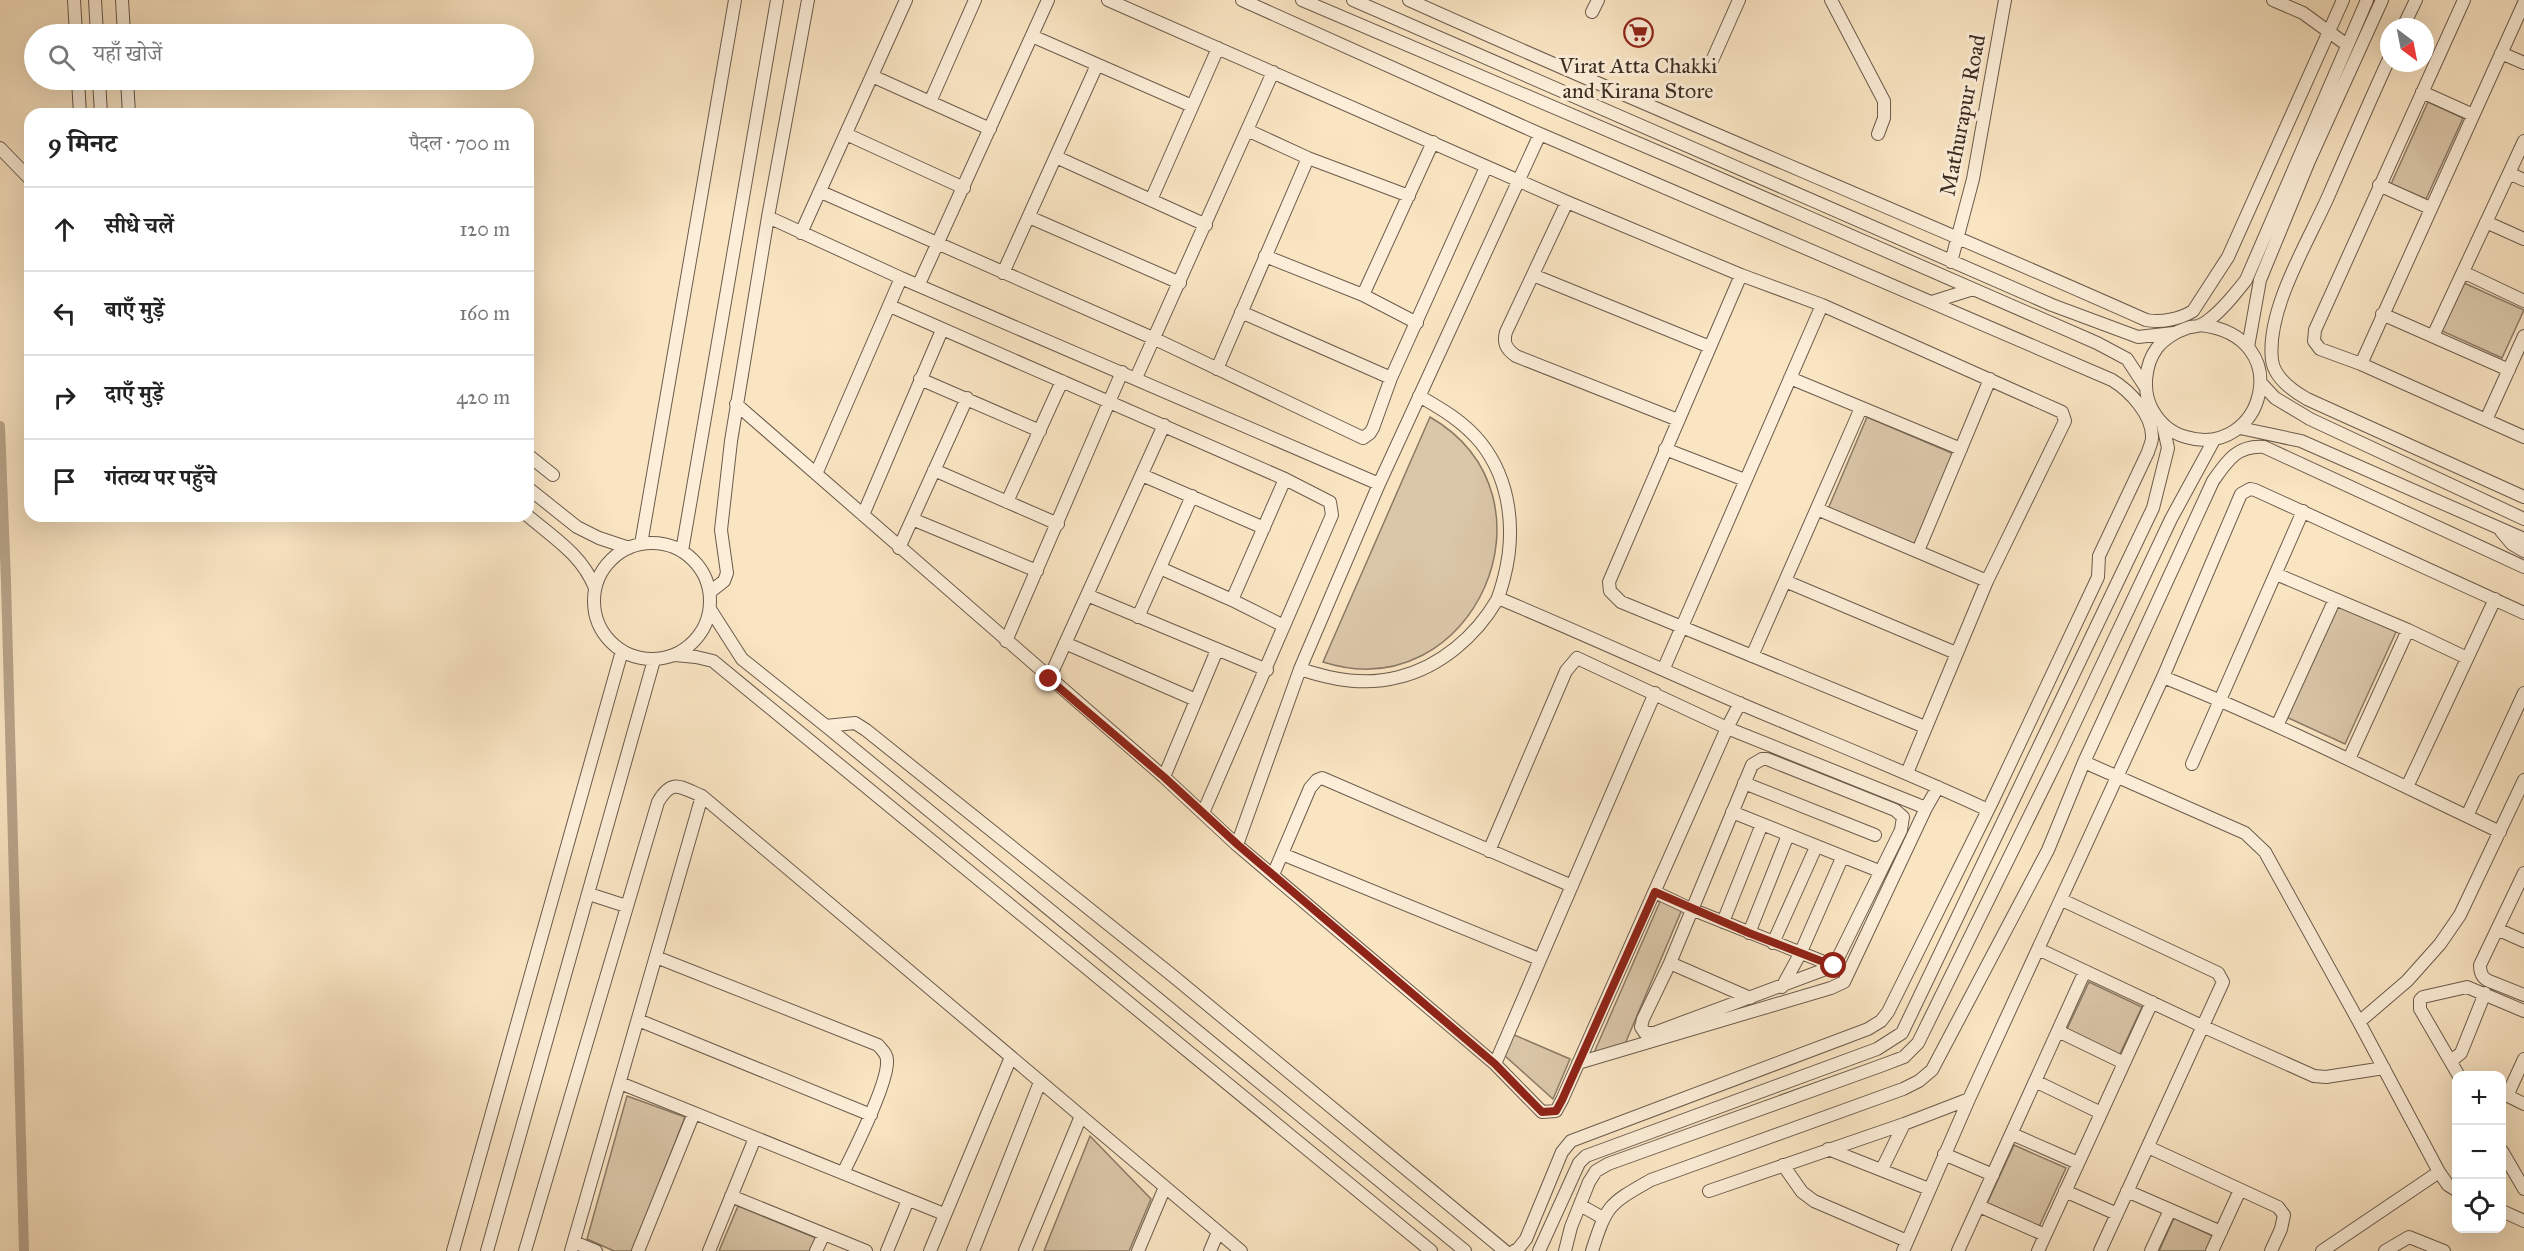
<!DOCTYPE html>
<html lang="hi">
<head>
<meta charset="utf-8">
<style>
	:root { --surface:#fff; --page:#f6f6f6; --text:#222; --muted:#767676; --line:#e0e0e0 }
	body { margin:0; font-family:"IM FELL Great Primer","Noto Serif Devanagari",serif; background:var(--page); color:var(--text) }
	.controls { position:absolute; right:18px; bottom:18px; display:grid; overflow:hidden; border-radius:12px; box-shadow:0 6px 24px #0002 }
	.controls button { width:54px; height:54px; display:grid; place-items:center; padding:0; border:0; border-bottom:2px solid var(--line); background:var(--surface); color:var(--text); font:30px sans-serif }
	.compass { position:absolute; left:2380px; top:18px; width:54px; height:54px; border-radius:50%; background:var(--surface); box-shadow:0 6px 24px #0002; rotate:148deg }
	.stop { position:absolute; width:18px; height:18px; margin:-14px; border:4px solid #8f2418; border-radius:50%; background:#fff }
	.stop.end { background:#8f2418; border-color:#fff; box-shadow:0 2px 6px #0008 }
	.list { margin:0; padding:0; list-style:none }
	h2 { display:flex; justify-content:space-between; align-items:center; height:78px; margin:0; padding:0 24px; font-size:26px }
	h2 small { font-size:20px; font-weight:400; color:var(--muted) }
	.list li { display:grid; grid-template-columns:39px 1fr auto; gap:18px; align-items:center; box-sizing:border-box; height:84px; padding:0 24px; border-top:2px solid var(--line) }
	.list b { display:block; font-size:22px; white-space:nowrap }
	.list em { font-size:20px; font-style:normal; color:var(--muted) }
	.icon { flex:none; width:33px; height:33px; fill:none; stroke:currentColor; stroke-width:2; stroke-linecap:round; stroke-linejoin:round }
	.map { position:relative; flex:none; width:2524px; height:1251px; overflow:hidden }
	.search { position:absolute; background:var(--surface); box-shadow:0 6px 24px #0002; left:24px; top:24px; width:510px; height:66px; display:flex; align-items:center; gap:15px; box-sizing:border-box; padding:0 21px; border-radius:33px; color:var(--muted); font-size:22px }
	.panel { position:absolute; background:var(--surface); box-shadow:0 6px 24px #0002; left:24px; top:108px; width:510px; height:414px; border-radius:18px }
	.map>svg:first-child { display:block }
	.green { fill:#dac6a8; stroke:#8a7a66; stroke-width:1.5 }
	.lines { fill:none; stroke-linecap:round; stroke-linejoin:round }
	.canal { stroke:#b9a68d; stroke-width:10 }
	.minor-casing { stroke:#6b5b4c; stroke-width:14 }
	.minor { stroke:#fceed8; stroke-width:12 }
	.route { stroke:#8f2418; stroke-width:8 }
	.labels { text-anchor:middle; stroke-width:6; stroke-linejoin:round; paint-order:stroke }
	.poi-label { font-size:22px; fill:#3b2d24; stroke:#fceed8 }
	.street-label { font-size:22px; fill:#3b2d24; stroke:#fceed8 }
</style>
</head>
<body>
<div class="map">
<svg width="2524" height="1251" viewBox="0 0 2524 1251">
	<rect width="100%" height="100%" fill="#fae5c3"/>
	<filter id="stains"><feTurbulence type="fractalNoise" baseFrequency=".00333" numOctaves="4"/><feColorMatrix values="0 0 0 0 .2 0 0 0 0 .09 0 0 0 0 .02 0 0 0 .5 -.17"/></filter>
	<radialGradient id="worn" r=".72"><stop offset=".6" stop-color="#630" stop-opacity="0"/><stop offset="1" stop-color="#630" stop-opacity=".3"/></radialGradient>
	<!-- green -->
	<path class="green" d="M 2428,102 L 2463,118 L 2426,199 L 2391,184 Z
		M 2464,283 L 2524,310 L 2502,358 L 2442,331 Z
		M 1430,417 C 1568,497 1473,710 1323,662 Z
		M 1867,417 L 1954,454 L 1916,545 L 1828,509 Z
		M 2336,603 L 2397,630 L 2345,744 L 2284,716 Z
		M 1662,897 L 1683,907 L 1625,1044 L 1593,1055 Z
		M 2089,982 L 2142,1007 L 2119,1056 L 2066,1031 Z
		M 1512,1034 L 1570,1059 L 1553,1099 L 1504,1055 Z
		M 627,1096 L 685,1117 L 633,1251 L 614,1251 L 587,1239 Z
		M 1090,1136 L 1151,1199 L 1129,1251 L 1044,1251 Z
		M 2014,1145 L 2066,1168 L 2038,1229 L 1986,1206 Z
		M 738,1206 L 816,1238 L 811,1251 L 719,1251 Z
		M 2174,1218 L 2215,1237 L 2208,1251 L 2159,1251 Z"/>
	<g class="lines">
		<!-- canal -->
		<path class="canal" d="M 0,426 L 6,582 L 24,1251"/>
		<defs>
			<path id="minor" d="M 74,0 L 76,34
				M 95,0 L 97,34
				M 122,0 L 124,34
				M 1108,0 L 1567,202 L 1741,275 L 1822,305 L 2062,412 L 2065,421 L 1987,581 L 1907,773
				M 1242,0 L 1540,134 L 2112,380 C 2130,391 2153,415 2152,438 C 2152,442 2149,448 2148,452 L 2099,556 L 2098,577 L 1992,802 L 1888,1012 L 1881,1021 L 1868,1029 L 1571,1141 L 1562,1152 L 1526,1239 L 1518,1249 L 1514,1251
				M 1302,0 L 1682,162 L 2097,343 L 2127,359 L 2146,388
				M 1353,0 L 2052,305 L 2138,337 L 2174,333
				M 1409,0 C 1653,110 1901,211 2146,320 C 2161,323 2180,319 2193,311 L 2228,257 L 2343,0
				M 1831,0 L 1884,101 L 1884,118 L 1878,134
				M 2273,0 L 2303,13 L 2347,45
				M 2464,0 L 2315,330 L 2314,341 L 2320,349 L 2361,364 L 2524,437
				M 1592,12 L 1598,0
				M 2403,27 L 2416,0
				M 1032,36 L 1192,106
				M 2501,53 L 2524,63
				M 2389,59 C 2368,105 2348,151 2328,197 C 2308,242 2266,310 2272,360 C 2274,377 2293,391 2307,399 L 2524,497
				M 1711,63 L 1739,0
				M 872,76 L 990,129
				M 78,80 L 80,114
				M 99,80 L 101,114
				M 127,80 L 129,114
				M 2422,92 L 2473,115
				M 930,102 L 975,0
				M 1247,130 L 1308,158 L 1409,196
				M 846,134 L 964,188
				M 0,148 L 30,179
				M 1056,157 L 1206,225
				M 2509,173 L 2524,180
				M 2379,185 L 2430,208
				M 821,192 L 1155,339 L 1363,438 L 1370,433 L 1373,428 L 1391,378 L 1486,167
				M 1151,200 L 1218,48
				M 1567,202 L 1506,332 C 1503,343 1506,349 1516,356 L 1678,420
				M 768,217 L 901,278 L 1379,484
				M 1029,217 L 1180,283
				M 2486,222 L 2524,239
				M 801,233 L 906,0
				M 1265,256 L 1363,295 L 1417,323
				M 1951,262 L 1973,179 L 2005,0
				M 2463,272 L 2524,301
				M 1003,273 L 1097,65
				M 1533,275 L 1710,347
				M 1741,275 L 1609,582 L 1610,591 L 1621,602 L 1925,727
				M 919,284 L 1048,0
				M 1363,295 L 1433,142
				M 1932,302 L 1973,289
				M 890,306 L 1285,479 L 1330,502 L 1332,515 L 1203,813
				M 1241,312 L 1391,378
				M 2382,314 L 2509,370
				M 2200,325 C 2299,336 2263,460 2186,437 C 2171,433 2159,422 2152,409 C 2142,391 2145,364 2157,348 C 2164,339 2177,331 2187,328 C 2191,326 2197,327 2201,325 C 2217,317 2235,294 2246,280 L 2367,0
				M 2433,336 L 2524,141
				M 2248,347 L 2260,280 L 2309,161 L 2382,0
				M 2361,364 L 2524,3
				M 1217,369 L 1308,158
				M 1136,378 L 1273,72
				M 1790,378 L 1961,449
				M 920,379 L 1040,431
				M 2261,383 L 2275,398 L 2310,419 L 2524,519
				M 736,404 L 1164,777 L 1237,845 L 1495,1064 L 1542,1112 L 1556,1111 L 1562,1100 L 1727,728 L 1740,703
				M 2486,420 L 2524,336
				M 2240,428 L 2301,441 L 2524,539
				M 1665,449 L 1745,480
				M 528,455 L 553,475
				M 934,470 L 1058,524
				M 816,474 L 901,278
				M 1142,475 L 1264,528
				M 528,488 L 577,527 L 599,538 L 629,548
				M 1007,502 L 1062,381
				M 1817,509 L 1987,581
				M 863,515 L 942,330
				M 528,516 C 554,538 582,555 595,588
				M 912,519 L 1037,571
				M 2501,531 L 2512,544 L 2524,551
				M594 601a58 58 0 1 1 116 0a58 58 0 1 1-116 0Z
				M 641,544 L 735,0
				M 899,548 L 967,398
				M 682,551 L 777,0
				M 1918,551 L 1990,379
				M 1160,568 L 1232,600 L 1284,626
				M 2276,574 L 2408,630 L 2467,658
				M 1785,581 L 1956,653
				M 710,592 L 724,581 L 727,573 L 721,530 L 731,441 L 768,217 L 808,0
				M 1087,595 L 1267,670
				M 1498,598 C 1579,632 1660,669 1741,704 C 1823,739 1907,772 1988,810
				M 1232,600 L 1285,479
				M 710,609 L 742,659 L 826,726 L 1465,1251
				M 1138,617 L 1192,496
				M 1006,641 L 1122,372
				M 1065,643 L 1196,700
				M 675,655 L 696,657 L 713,661 L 1431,1251
				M 1752,656 L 1861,408
				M 1664,668 L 1822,305
				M 1300,669 C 1333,680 1365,686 1399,677 C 1440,667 1476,636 1497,600 C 1500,593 1502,585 1504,578 C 1516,532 1511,481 1481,443 C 1464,422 1442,409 1419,396
				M 2163,677 C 2278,723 2388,779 2500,832
				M 1049,679 L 1164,425
				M 826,726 L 855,723 L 866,730 L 1173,976 L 1505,1251
				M 2277,726 L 2335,599
				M 1762,759 L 1767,759 L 1895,810 L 1903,817 L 1901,830 L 1834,966 L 1654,1033 L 1645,1033 L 1641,1027 L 1643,1019 L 1670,963 L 1752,765 Z
				M 2349,759 L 2408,630
				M 2084,762 L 2245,833 L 2265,852 L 2359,1022 L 2439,1172 L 2448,1185 L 2456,1190
				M 2192,764 L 2303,511
				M 1164,777 L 1217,650
				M 1744,783 L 1875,835
				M 2407,787 L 2495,599
				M 1732,812 L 1879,871
				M 2467,816 L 2524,693
				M 1237,845 L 1300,669 L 1379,484 L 1540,134
				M 1489,851 L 1566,671 L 1577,658 L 1727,728 L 1926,808
				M 1282,854 L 1539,959
				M 2524,873 L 2480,965 C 2480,973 2482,978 2489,981 L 2524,995
				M 1273,875 L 1310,788 L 1317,780 L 1322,778 L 1572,886
				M 1655,892 L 1691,909 L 1834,966
				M 589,894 L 626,906
				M 2062,900 L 2218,973 L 2223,982 L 2100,1251
				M 1723,922 L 1762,824
				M 2499,930 L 2524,941
				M 1749,933 L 1788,835
				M 1773,943 L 1816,847
				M 2038,949 L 2204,1027 L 2314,1076 L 2326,1077 L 2384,1068
				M 656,957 L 878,1045 C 882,1050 887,1054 887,1060 C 889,1082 854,1151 843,1173
				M 1670,963 L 1750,998
				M 1782,987 L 1800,954 L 1842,858
				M 638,1020 L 871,1115
				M 2359,1022 L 2407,981 L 2440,944 L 2460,915 L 2524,780
				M 2058,1031 L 2124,1063
				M 2451,1061 L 2461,1053 L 2485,993
				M 1578,1063 L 1831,988 L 1844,982 L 1926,808 L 1938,787
				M 1495,1064 L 1655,693
				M 2459,1076 L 2420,1009 L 2420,1000 L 2423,997 L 2467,987 L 2524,1011
				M 2035,1081 L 2101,1113
				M 620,1083 L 944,1214
				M 2502,1093 L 2524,1104
				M 2507,1096 L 2524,1059
				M 2012,1134 L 2078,1163
				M 2148,1147 L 2278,1207 L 2284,1215 L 2281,1229 L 2271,1251
				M 1828,1149 L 1929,1189
				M 2502,1151 L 2524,1189
				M 1944,1154 L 1993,1175
				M 1783,1165 L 1802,1192 L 1814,1201 L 1907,1241
				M 1882,1169 L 1904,1124
				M 1709,1191 L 1904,1124 L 1969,1099
				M 2065,1191 L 2117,1214
				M 2127,1191 L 2221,1232
				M 731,1196 L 866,1251
				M 1580,1205 L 1603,1218
				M 1979,1206 L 2045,1235
				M 2502,1211 L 2524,1221
				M 574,1242 L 596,1251
				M 453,1251 L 622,651
				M 487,1251 L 654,660
				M 525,1251 L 658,802 C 672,778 680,787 702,796 L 1241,1251
				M 571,1251 L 702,796
				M 638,1251 L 694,1113
				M 709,1251 L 755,1138
				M 816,1251 L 824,1234
				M 887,1251 L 908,1200
				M 930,1251 L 1011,1057
				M 973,1251 L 1040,1082
				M 1025,1251 L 1081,1116
				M 1138,1251 L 1165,1187
				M 1210,1251 L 1218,1232
				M 1539,1251 L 1579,1163 L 1586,1156 L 1877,1049 L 1902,1033 L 2153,508 L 2168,448 L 2163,425
				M 1565,1251 L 1571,1227 L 1589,1182 L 1596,1171 L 1608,1164 L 1883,1065 L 1904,1057 L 1918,1043 L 2061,752 L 2171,519 L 2214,440
				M 1592,1251 C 1607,1204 1609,1204 1651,1180 L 1903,1089 L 1919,1081 L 1932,1070 L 2048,850 L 2084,762 L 2213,481 C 2227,461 2237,445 2264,447 L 2524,567
				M 1903,1251 L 1969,1099 L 2163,677 L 2241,494 L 2250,489 L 2255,490 L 2524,613
				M 1958,1251 L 2085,971
				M 2038,1251 L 2152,1002
				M 2151,1251 L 2170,1210
				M 2212,1251 L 2240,1190
				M 2322,1251 L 2439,1172
				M 2385,1251 L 2409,1237 L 2444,1251"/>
		</defs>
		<!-- minor casing -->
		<use href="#minor" class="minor-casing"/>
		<!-- minor -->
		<use href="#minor" class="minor"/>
	</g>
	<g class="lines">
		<!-- route -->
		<path class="route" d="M 1049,679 L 1164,777 L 1238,845 L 1495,1064 L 1542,1112 L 1556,1111 L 1562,1100 L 1655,892 L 1749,933 L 1834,966"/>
	</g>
	<!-- icons -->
	<defs>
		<symbol id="supermarket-ring" viewBox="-11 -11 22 22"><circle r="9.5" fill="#fceed8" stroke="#8f2418" stroke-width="1.5"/><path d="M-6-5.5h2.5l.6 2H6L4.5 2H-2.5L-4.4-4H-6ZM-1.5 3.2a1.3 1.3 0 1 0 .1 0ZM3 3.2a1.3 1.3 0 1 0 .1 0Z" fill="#8f2418"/></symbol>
	</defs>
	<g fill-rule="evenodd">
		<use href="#supermarket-ring" x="1622" y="16" width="33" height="33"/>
	</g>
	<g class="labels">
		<!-- poi labels -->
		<g class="poi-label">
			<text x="1638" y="73">Virat Atta Chakki<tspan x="1638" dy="25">and Kirana Store</tspan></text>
		</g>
		<!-- street labels -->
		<g class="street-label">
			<text transform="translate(1962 115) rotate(-79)" y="8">Mathurapur Road</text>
		</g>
	</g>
	<rect width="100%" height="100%" filter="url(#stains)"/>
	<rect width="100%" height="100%" fill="url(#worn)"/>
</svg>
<div class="controls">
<button>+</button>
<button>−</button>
<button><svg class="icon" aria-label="locate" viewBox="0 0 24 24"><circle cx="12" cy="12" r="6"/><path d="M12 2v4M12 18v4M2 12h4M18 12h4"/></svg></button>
</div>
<svg class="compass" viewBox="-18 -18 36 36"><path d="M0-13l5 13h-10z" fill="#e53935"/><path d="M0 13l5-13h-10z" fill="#767676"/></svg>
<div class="stop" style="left:1834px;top:966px"></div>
<div class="stop end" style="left:1049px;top:679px"></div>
<div class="search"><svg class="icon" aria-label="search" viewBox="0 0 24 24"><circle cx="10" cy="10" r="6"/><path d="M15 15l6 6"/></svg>यहाँ खोजें</div>
<section class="panel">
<h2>9 मिनट<small>पैदल · 700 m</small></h2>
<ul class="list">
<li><svg class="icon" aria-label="ahead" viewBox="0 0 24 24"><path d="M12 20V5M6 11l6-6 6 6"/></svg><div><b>सीधे चलें</b></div><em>120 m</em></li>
<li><svg class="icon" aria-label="left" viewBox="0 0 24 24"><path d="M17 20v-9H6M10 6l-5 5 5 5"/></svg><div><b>बाएँ मुड़ें</b></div><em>160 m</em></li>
<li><svg class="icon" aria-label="right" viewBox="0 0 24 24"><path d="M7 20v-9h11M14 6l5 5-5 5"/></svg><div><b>दाएँ मुड़ें</b></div><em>420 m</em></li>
<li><svg class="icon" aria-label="arrive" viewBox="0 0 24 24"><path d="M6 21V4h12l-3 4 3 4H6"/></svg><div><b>गंतव्य पर पहुँचे</b></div></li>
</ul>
</section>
</div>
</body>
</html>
